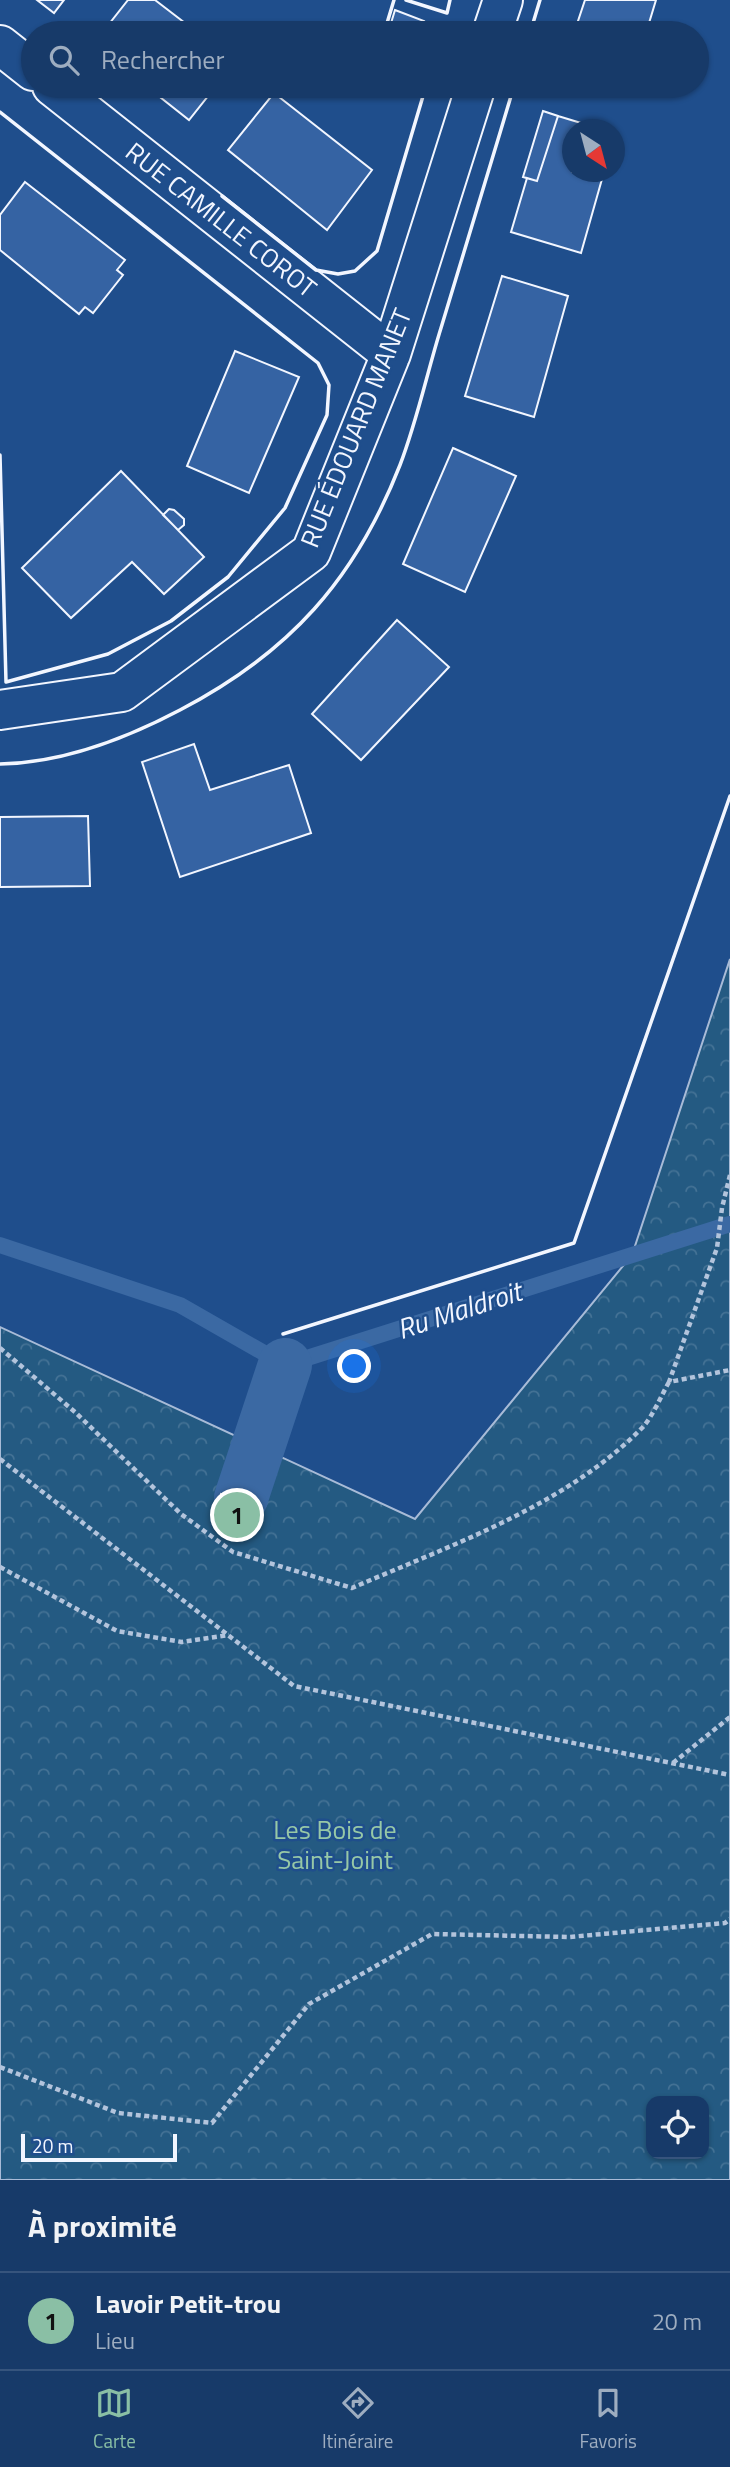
<!DOCTYPE html>
<html lang="fr">
<head>
<meta charset="utf-8">
<style>
	:root { --surface:#173a69; --page:#244571; --text:#f1f3f6; --muted:#9eadc0; --line:#36547d; --accent:#8abfa5 }
	body { margin:0; font-family:"Titillium Web",sans-serif; background:var(--page); color:var(--text) }
	.controls { position:absolute; right:21px; bottom:21px; display:grid; overflow:hidden; border-radius:14px; box-shadow:0 2px 5px #0004 }
	.controls button { width:63px; height:63px; display:grid; place-items:center; padding:0; border:0; border-bottom:2px solid var(--line); background:var(--surface); color:var(--text); font:35px sans-serif }
	.compass { position:absolute; left:562px; top:119px; width:63px; height:63px; border-radius:50%; background:var(--surface); box-shadow:0 2px 5px #0004; rotate:144deg }
	.scale { position:absolute; left:21px; bottom:18px; width:156px; box-sizing:border-box; padding-left:7px; border:4px solid #f2f6ff; border-top:0; font-size:19px; line-height:24px; white-space:nowrap; color:#f2f6ff; -webkit-text-stroke:5px #1f4e8c; paint-order:stroke }
	.you { position:absolute; left:355px; top:1367px; width:24px; height:24px; margin:-18px; border:5px solid #fff; border-radius:50%; background:#1a73e8; box-shadow:0 0 0 10px #1a73e833 }
	.badge { display:grid; place-items:center; width:46px; height:46px; border-radius:50%; background:var(--accent); color:#111; font-size:23px; font-weight:700 }
	.pin { position:absolute; translate:-50% -50%; border:4px solid #fff; box-shadow:0 2px 7px #0006 }
	.list { margin:0; padding:0; list-style:none }
	h2 { display:flex; justify-content:space-between; align-items:center; height:91px; margin:0; padding:0 28px; font-size:30px }
	h2 small { font-size:23px; font-weight:400; color:var(--muted) }
	.list li { display:grid; grid-template-columns:46px 1fr auto; gap:21px; align-items:center; box-sizing:border-box; height:98px; padding:0 28px; border-top:2px solid var(--line) }
	.list b { display:block; font-size:26px; white-space:nowrap }
	.list p { margin:0; font-size:23px; white-space:nowrap; color:var(--muted) }
	.list em { font-size:23px; font-style:normal; color:var(--muted) }
	.icon { flex:none; width:38px; height:38px; fill:none; stroke:currentColor; stroke-width:2; stroke-linecap:round; stroke-linejoin:round }
	.map { position:relative; flex:none; width:730px; height:2180px; overflow:hidden }
	.search { position:absolute; background:var(--surface); box-shadow:0 2px 5px #0004; left:21px; right:21px; top:21px; height:77px; display:flex; align-items:center; gap:18px; box-sizing:border-box; padding:0 24px; border-radius:38px; color:var(--muted); font-size:26px }
	.sheet { height:189px; background:var(--surface) }
	nav { display:flex; justify-content:space-around; align-items:center; box-sizing:border-box; height:98px; border-top:2px solid var(--line); background:var(--surface); font-size:19px; color:var(--muted) }
	nav a { display:grid; justify-items:center; gap:4px }
	nav .on { color:var(--accent) }
	.map>svg:first-child { display:block }
	.forest { fill:url(#forest-crowns); stroke:#a8bbd7; stroke-width:2; fill-rule:evenodd }
	.lines { fill:none; stroke-linecap:round; stroke-linejoin:round }
	.stream { stroke:#3b69a3; stroke-width:16 }
	.canal { stroke:#3b69a3; stroke-width:54 }
	.building { fill:#3563a3; stroke:#f2f6ff; stroke-width:2 }
	.street-casing { stroke:#f2f6ff; stroke-width:42 }
	.path { stroke:#b3c4dc; stroke-width:4.5; stroke-dasharray:5 3.5; stroke-linecap:butt }
	.street { stroke:#1f4e8c; stroke-width:38 }
	.wall { stroke:#f2f6ff; stroke-width:3.5 }
	.labels { text-anchor:middle; stroke-width:5; stroke-linejoin:round; paint-order:stroke }
	.street-label { font-size:26px; fill:#f2f6ff; stroke:#1f4e8c }
	.park-label { font-size:26px; fill:#97c8a6; stroke:#1f4e8c }
	.water-label { font-size:28px; font-style:italic; fill:#f2f6ff; stroke:#1f4e8c }
</style>
</head>
<body>
<div class="map">
<svg width="730" height="2180" viewBox="0 0 730 2180">
	<defs>
		<pattern id="forest-crowns" width="20" height="18" patternUnits="userSpaceOnUse" patternTransform="scale(1.75)"><rect width="20" height="18" fill="#245a82"/><path d="M2 6a3 3 0 1 1 6 0M12 15a3 3 0 1 1 6 0" fill="none" stroke="#447295"/></pattern>
	</defs>
	<rect width="100%" height="100%" fill="#1f4e8c"/>
	<!-- forest -->
	<path class="forest" d="M 730,959 L 730,2180 L 0,2180 L 0,1327 L 415,1519 L 632,1255 ZM 651,2101 L 704,2101 L 704,2154 L 651,2154 Z"/>
	<g class="lines">
		<!-- stream -->
		<path class="stream" d="M 0,1245 L 180,1305 L 285,1365 L 730,1224"/>
		<!-- canal -->
		<path class="canal" d="M 241,1498 L 285,1365"/>
	</g>
	<!-- building -->
	<path class="building" d="M 37,0 L 64,0 L 54,13 Z
		M 128,0 L 155,0 L 198,33 L 102,33 Z
		M 585,0 L 656,0 L 646,33 L 574,33 Z
		M 395,10 L 424,21 L 420,33 L 388,33 Z
		M 146,86 L 216,86 L 189,120 Z
		M 274,93 L 372,170 L 327,230 L 228,150 Z
		M 543,111 L 558,116 L 537,181 L 523,177 Z
		M 558,116 L 604,130 L 572,130 L 572,172 L 604,172 L 581,253 L 511,232 L 527,178 L 537,181 Z
		M 25,182 L 125,260 L 117,270 L 123,275 L 93,313 L 85,307 L 79,314 L 0,250 L 0,215 Z
		M 502,276 L 568,296 L 534,417 L 465,396 Z
		M 235,351 L 299,377 L 249,493 L 187,466 Z
		M 453,448 L 516,476 L 465,592 L 403,564 Z
		M 121,471 L 204,557 L 164,594 L 132,562 L 71,618 L 22,568 Z
		M 169,509 L 174,510 L 184,519 L 184,525 L 178,530 L 163,515 Z
		M 397,620 L 449,667 L 361,760 L 312,714 Z
		M 194,744 L 210,790 L 289,765 L 311,833 L 180,877 L 142,762 Z
		M 88,816 L 90,886 L 0,887 L 0,817 Z
		M 221,1494 L 260,1506 L 252,1535 L 213,1524 Z"/>
	<g class="lines">
		<defs>
			<path id="street" d="M 492,33 L 503,0
				M 0,45 L 33,71
				M 52,86 L 391,354
				M 0,710 L 122,692 L 311,552 L 391,354 L 476,86"/>
		</defs>
		<!-- street casing -->
		<use href="#street" class="street-casing"/>
		<!-- path -->
		<path class="path" d="M 730,1175 L 722,1208 L 717,1248 L 669,1382 L 730,1370
			M 0,1348 L 75,1412 L 181,1514 L 233,1552 L 352,1588 C 451,1545 565,1506 642,1428 C 653,1416 661,1396 669,1382
			M 0,1459 L 294,1686 L 730,1775
			M 0,1567 L 117,1631 L 182,1642 L 229,1635
			M 673,1763 L 730,1717
			M 0,2067 L 118,2113 L 212,2123 L 309,2004 L 432,1934 L 569,1937 L 725,1923 L 730,1919"/>
		<!-- street -->
		<use href="#street" class="street"/>
		<!-- wall -->
		<path class="wall" d="M 406,0 L 447,13 L 450,0
			M 384,33 L 394,0
			M 530,33 L 540,0
			M 0,112 L 318,363 L 329,385 L 327,415 L 285,508 L 228,577 L 171,621 L 108,654 L 6,682 L 0,455
			M 222,196 L 316,270 L 338,274 L 355,271 L 377,251 L 426,86
			M 0,764 C 63,763 125,739 180,710 C 289,653 355,580 400,465 C 417,421 427,373 441,328 C 465,248 490,167 514,86
			M 283,1334 L 574,1243 L 730,796"/>
	</g>
	<g class="labels">
		<!-- street labels -->
		<g class="street-label">
			<text transform="translate(221 220) rotate(38)" y="9">RUE CAMILLE COROT</text>
			<text transform="translate(356 428) rotate(-68)" y="9">RUE ÉDOUARD MANET</text>
		</g>
		<!-- park labels -->
		<g class="park-label">
			<text x="335" y="1839">Les Bois de<tspan x="335" dy="30">Saint-Joint</tspan></text>
		</g>
		<!-- water labels -->
		<g class="water-label">
			<text transform="translate(459 1310) rotate(-18)" y="10">Ru Maldroit</text>
		</g>
	</g>
</svg>
<div class="controls">
<button><svg class="icon" aria-label="locate" viewBox="0 0 24 24"><circle cx="12" cy="12" r="6"/><path d="M12 2v4M12 18v4M2 12h4M18 12h4"/></svg></button>
</div>
<svg class="compass" viewBox="-18 -18 36 36"><path d="M0-13l5 13h-10z" fill="#e53935"/><path d="M0 13l5-13h-10z" fill="#9eadc0"/></svg>
<div class="scale">20 m</div>
<div class="you"></div>
<div class="pin badge" style="left:237px;top:1515px">1</div>
<div class="search"><svg class="icon" aria-label="search" viewBox="0 0 24 24"><circle cx="10" cy="10" r="6"/><path d="M15 15l6 6"/></svg>Rechercher</div>
</div>
<section class="sheet">
<h2>À proximité<small></small></h2>
<ul class="list">
<li><span class="badge">1</span><div><b>Lavoir Petit-trou</b><p>Lieu</p></div><em>20 m</em></li>
</ul>
</section>
<nav>
<a class="on"><svg class="icon" aria-label="map" viewBox="0 0 24 24"><path d="M3 6l6-2 6 2 6-2v14l-6 2-6-2-6 2zM9 4v14M15 6v14"/></svg>Carte</a>
<a><svg class="icon" aria-label="directions" viewBox="0 0 24 24"><path d="M12 3l9 9-9 9-9-9zM9 14v-3h6M13 9l2 2-2 2"/></svg>Itinéraire</a>
<a><svg class="icon" aria-label="saved" viewBox="0 0 24 24"><path d="M7 4h10v16l-5-4-5 4z"/></svg>Favoris</a>
</nav>
</body>
</html>
